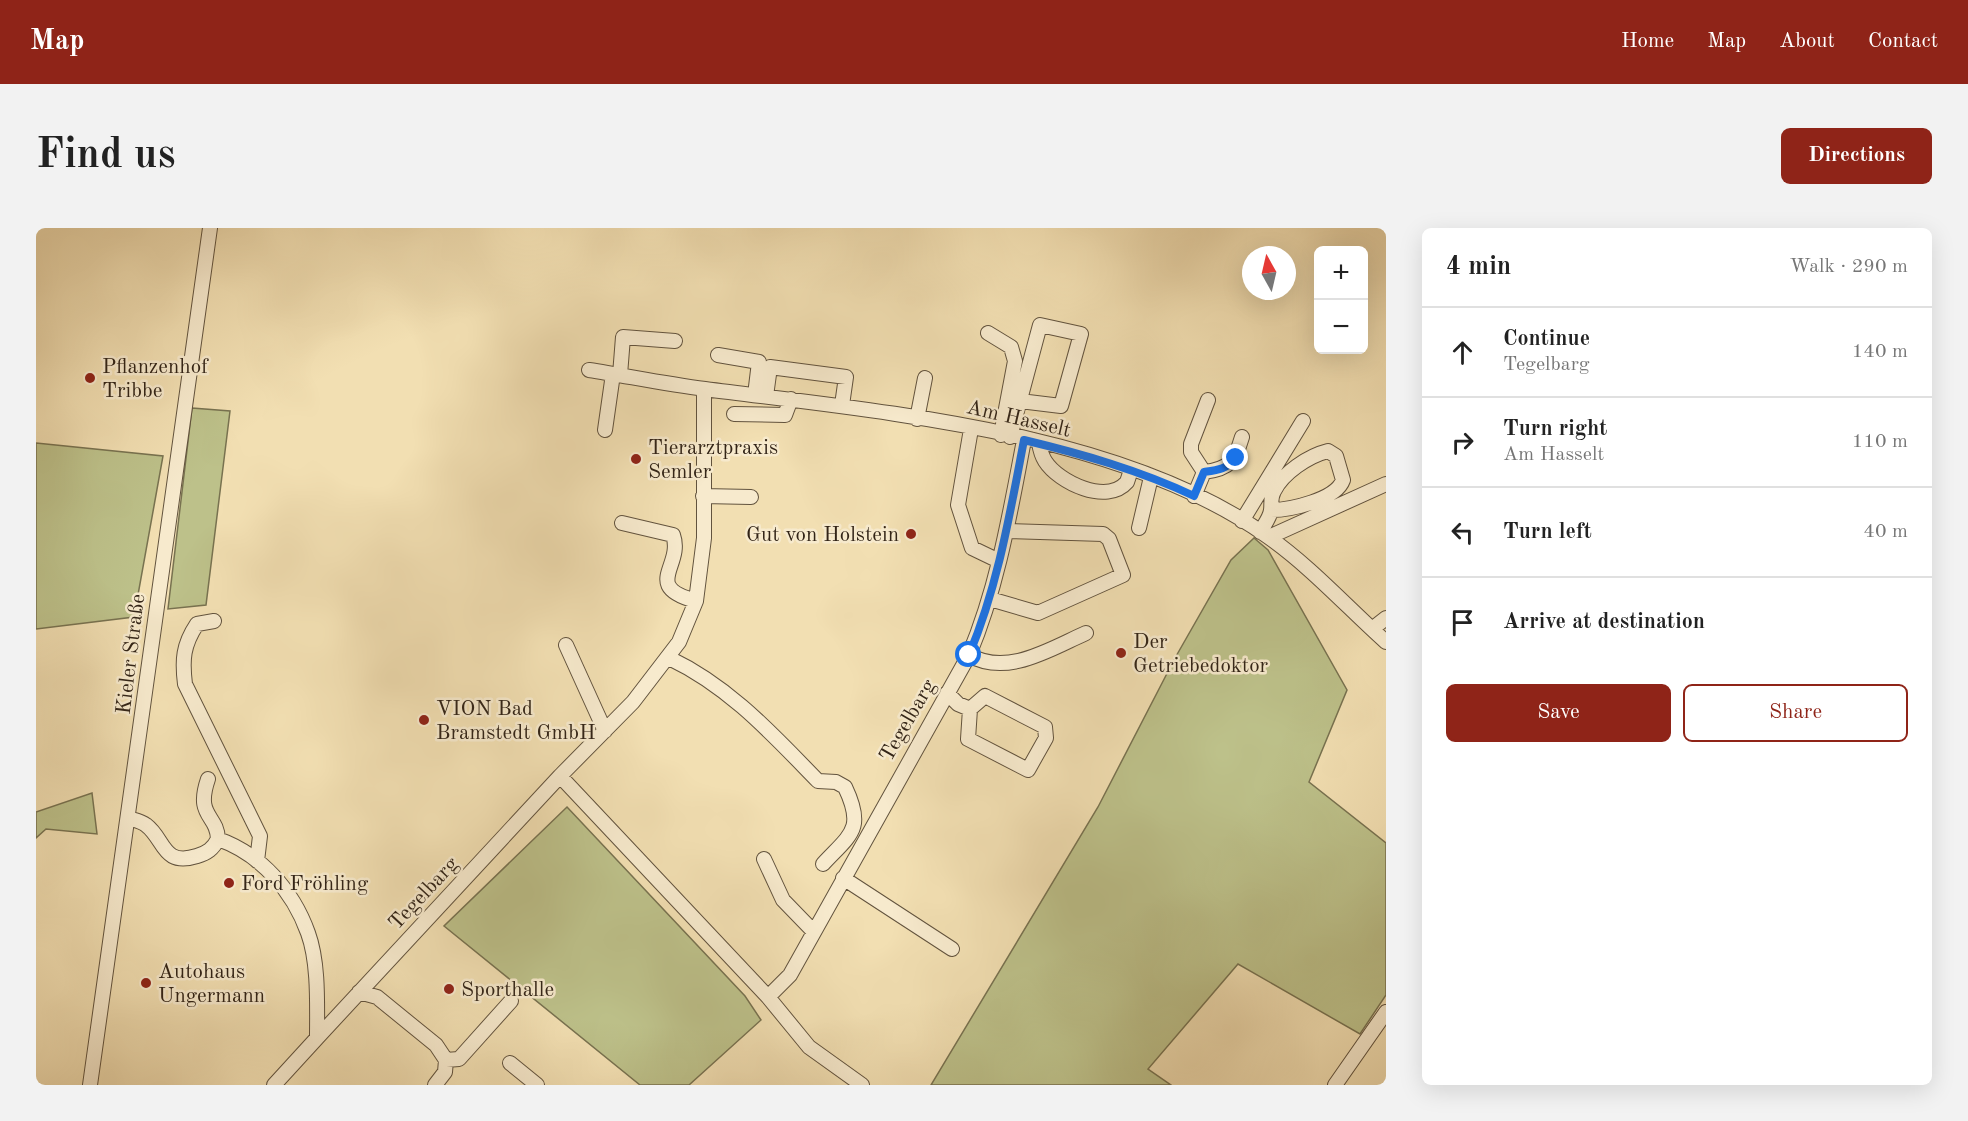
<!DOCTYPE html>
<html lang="en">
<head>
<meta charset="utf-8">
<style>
	:root { --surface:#fff; --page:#f2f2f2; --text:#222; --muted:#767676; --line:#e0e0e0; --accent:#8f2418 }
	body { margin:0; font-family:"Old Standard TT",serif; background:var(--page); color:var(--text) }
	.controls { position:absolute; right:18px; top:18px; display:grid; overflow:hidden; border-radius:9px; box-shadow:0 6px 24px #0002 }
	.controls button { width:54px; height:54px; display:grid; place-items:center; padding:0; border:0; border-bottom:2px solid var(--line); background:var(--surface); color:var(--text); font:30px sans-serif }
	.compass { position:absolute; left:1206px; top:18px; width:54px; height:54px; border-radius:50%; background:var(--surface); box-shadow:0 6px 24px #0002; rotate:352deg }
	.stop { position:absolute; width:18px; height:18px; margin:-14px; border:4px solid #1a73e8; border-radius:50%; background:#fff }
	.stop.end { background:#1a73e8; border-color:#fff; box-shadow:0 2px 6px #0008 }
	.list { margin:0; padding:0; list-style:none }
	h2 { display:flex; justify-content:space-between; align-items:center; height:78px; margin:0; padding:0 24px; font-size:26px }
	h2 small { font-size:20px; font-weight:400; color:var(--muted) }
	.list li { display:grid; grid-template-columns:39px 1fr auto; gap:18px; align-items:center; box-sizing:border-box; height:90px; padding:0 24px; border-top:2px solid var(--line) }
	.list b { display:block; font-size:22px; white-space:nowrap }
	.list p { margin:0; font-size:20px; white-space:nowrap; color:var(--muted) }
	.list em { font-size:20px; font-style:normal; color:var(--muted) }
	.actions { display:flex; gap:12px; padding:18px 24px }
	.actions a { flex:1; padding:14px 0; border:2px solid var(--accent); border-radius:9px; text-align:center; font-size:21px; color:var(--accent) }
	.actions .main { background:var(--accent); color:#fff }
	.icon { flex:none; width:33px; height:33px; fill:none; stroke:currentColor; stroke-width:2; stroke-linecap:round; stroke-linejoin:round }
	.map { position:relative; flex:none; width:1350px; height:857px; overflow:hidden; border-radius:9px }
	header { display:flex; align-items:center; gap:36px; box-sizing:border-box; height:84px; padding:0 30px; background:var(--accent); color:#fff }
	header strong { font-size:28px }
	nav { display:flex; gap:33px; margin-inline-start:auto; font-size:21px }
	.intro { display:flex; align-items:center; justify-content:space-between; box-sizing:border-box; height:144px; padding:0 36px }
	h1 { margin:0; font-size:42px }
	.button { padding:15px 27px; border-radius:9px; background:var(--accent); color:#fff; font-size:21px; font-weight:700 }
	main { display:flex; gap:36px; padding:0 36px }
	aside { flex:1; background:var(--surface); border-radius:9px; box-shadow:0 6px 24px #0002 }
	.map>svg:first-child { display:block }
	.green { fill:#bdc18a; stroke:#787250; stroke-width:1.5 }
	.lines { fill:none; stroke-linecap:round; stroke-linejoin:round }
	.minor-casing { stroke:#62533e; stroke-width:16 }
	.minor { stroke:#f7eacd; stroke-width:14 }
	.route { stroke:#1a73e8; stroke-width:8 }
	.poi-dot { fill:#8f2418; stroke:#f7eacd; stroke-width:2 }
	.labels { text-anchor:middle; stroke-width:5; stroke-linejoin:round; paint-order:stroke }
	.poi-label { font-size:21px; fill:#322417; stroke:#f7eacd; text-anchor:start }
	.street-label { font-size:21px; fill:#322417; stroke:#f7eacd }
</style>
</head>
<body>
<header>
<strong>Map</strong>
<nav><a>Home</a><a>Map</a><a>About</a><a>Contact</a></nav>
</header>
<div class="intro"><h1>Find us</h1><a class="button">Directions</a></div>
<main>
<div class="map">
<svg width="1350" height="857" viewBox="0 0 1350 857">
	<rect width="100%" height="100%" fill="#f2dfb2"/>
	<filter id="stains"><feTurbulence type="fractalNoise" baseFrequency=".00333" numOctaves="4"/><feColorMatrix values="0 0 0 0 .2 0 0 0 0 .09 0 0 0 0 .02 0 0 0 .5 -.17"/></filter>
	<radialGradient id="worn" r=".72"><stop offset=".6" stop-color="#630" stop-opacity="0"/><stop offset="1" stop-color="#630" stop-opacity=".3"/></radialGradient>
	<!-- green -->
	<path class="green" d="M 156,180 L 194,183 L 170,377 L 132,381 Z
		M 0,215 L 127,228 L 98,389 L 0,401 Z
		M 1218,310 L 1232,322 L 1311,462 L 1273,554 L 1350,615 L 1350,767 L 1324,806 L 1202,736 L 1112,841 L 1135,857 L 895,857 L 1062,579 L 1139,430 L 1195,332 Z
		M 56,565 L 61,606 L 10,601 L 0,610 L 0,584 Z
		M 531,579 L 709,768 L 725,792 L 653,857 L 604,857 L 408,698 Z"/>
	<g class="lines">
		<defs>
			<path id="minor" d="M 952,105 L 975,119 L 979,133 L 965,207
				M 682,127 L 723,134 L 719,167
				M 553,142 C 591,148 630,156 669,161 C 845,184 1083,203 1231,308 C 1274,338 1311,379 1350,414
				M 584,147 L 587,109 L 639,113
				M 730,168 L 734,139 L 810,149 L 806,177
				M 698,186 L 749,187 L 755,171
				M 881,191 L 889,150
				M 935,201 L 922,277 L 936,320 L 963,333
				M 569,202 L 577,146
				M 974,209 L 1004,97 L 1045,106 L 1025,178 L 984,173
				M 1003,215 C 1004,221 1006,228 1009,233 C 1023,255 1071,277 1091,254 L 1095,242
				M 1168,244 C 1194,241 1199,233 1206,209
				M 667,268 L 715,269
				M 1158,268 L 1168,244 L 1155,224 L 1155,216 L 1172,172
				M 1206,293 L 1267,193
				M 586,295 L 637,307 C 648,338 605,358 660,373
				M 1103,300 L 1115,249
				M 1224,304 C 1228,297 1234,290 1235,282 C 1236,275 1234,270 1238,263 C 1247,245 1272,228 1292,223 L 1300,228 L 1307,252 C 1300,272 1254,282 1235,282
				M 1233,309 L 1350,256
				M 954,371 L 1002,385 L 1087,347 L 1073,311 L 1067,306 L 970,303
				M 178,393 L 161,396 C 147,417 146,432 149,456 L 224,608 L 221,633
				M 1336,401 L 1350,390
				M 530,417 L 569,503
				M 933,427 C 971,449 1014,421 1050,405
				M 633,430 C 694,459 736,506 782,553 L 800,554 L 809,559 C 829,601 815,606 787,636
				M 911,465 L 922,476 L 934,481 L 949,468 L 1009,499 L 1010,510 L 992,542 L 932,511 L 934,481
				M 524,548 L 732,769 L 773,819 L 826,857
				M 172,551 C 159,589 181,586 182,611 C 225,626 257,663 272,705 C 283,735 281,778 281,810 L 238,857
				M 92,590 C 98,592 105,593 110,597 C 129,611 126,639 161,628 C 171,625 177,621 182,611
				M 728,631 L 747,672 L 778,704
				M 807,650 L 916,721
				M 323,764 L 341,769 L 400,817 L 410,832 L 409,844 L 399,857
				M 732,769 L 754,747 L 933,427 C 962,358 974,285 988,212
				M 281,810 L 524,548 L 597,474 L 643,414 L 660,373 L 668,310 L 668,161
				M 410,832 L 423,831 L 475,773
				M 474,835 L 501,857
				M 54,857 L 174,0
				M 1299,857 L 1350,784"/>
		</defs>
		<!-- minor casing -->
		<use href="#minor" class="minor-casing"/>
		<!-- minor -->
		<use href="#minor" class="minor"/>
	</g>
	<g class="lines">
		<!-- route -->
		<path class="route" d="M 933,427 C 962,358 974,285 988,212 C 1046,226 1103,242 1158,268 L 1168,244 C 1182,242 1191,241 1200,230"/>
	</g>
	<!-- markers -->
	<g class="poi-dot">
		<circle cx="54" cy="150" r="6"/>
		<circle cx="600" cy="231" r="6"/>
		<circle cx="875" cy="306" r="6"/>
		<circle cx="1085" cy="425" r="6"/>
		<circle cx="388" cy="492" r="6"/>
		<circle cx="193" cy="655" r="6"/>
		<circle cx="110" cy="755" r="6"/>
		<circle cx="413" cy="761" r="6"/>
	</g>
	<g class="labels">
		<!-- poi labels -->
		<g class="poi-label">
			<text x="66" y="145">Pflanzenhof<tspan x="66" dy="24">Tribbe</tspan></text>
			<text x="612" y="226">Tierarztpraxis<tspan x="612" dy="24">Semler</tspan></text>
			<text x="863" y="313" text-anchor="end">Gut von Holstein</text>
			<text x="1097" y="420">Der<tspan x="1097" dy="24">Getriebedoktor</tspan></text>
			<text x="400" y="487">VION Bad<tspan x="400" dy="24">Bramstedt GmbH</tspan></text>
			<text x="205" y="662">Ford Fröhling</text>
			<text x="122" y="750">Autohaus<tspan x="122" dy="24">Ungermann</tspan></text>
			<text x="425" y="768">Sporthalle</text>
		</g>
		<!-- street labels -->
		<g class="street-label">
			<text transform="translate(983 190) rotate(13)" y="7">Am Hasselt</text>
			<text transform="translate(94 426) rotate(-83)" y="7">Kieler Straße</text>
			<text transform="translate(871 492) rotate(-60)" y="7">Tegelbarg</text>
			<text transform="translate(387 665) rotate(-47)" y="7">Tegelbarg</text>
		</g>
	</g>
	<rect width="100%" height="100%" filter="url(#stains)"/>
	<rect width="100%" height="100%" fill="url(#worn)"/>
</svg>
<div class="controls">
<button>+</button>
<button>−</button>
</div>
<svg class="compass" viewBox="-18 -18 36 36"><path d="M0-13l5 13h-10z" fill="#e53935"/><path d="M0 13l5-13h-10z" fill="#767676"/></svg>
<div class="stop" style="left:933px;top:427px"></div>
<div class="stop end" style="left:1200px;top:230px"></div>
</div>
<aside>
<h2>4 min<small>Walk · 290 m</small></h2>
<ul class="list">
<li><svg class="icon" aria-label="ahead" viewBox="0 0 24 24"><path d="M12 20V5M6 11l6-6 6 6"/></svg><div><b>Continue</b><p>Tegelbarg</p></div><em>140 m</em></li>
<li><svg class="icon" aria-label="right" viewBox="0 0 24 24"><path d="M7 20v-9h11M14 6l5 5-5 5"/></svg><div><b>Turn right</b><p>Am Hasselt</p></div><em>110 m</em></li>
<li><svg class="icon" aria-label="left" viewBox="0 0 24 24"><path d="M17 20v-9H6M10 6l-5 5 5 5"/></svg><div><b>Turn left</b></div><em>40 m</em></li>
<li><svg class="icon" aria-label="arrive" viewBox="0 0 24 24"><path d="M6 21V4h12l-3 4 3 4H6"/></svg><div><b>Arrive at destination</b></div></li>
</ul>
<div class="actions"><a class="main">Save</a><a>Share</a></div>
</aside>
</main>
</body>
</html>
